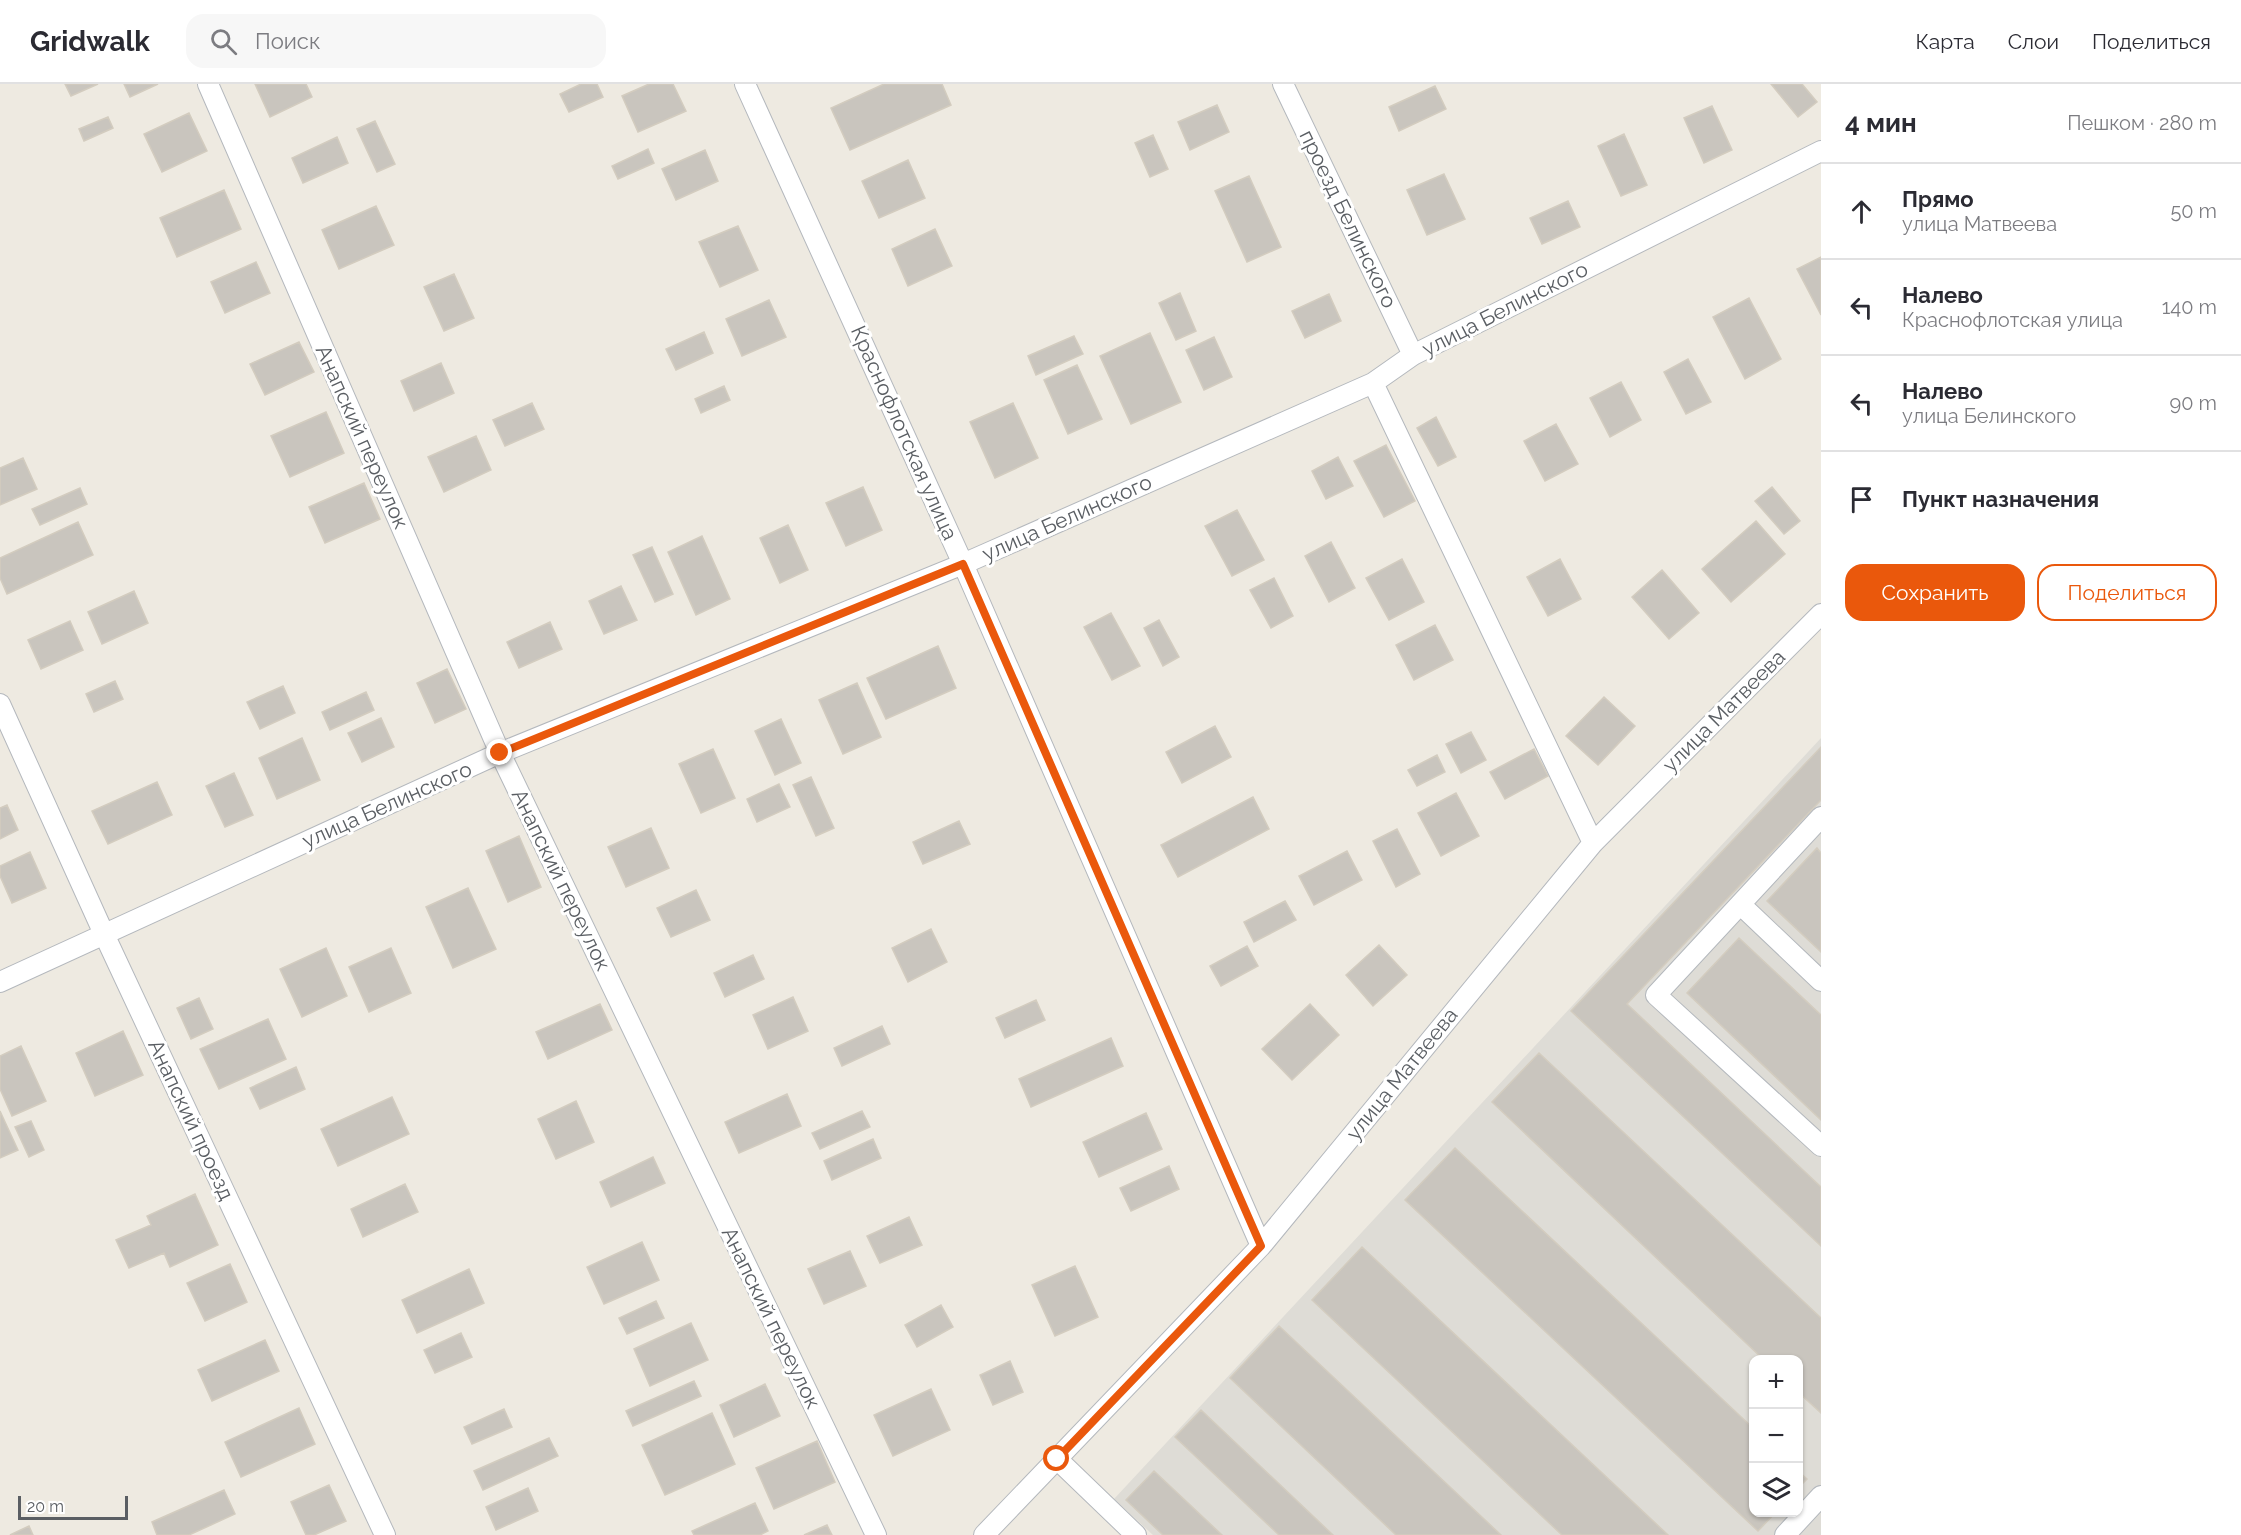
<!DOCTYPE html>
<html lang="ru">
<head>
<meta charset="utf-8">
<style>
	:root { --surface:#fff; --page:#f7f7f7; --text:#2b2b33; --muted:#7c7c81; --line:#e1e1e2; --accent:#ea580c }
	body { margin:0; font-family:Raleway,sans-serif; background:var(--page); color:var(--text) }
	.controls { position:absolute; right:18px; bottom:18px; display:grid; overflow:hidden; border-radius:12px; box-shadow:0 2px 4px #0004 }
	.controls button { width:54px; height:54px; display:grid; place-items:center; padding:0; border:0; border-bottom:2px solid var(--line); background:var(--surface); color:var(--text); font:30px sans-serif }
	.scale { position:absolute; left:18px; bottom:15px; width:110px; box-sizing:border-box; padding-left:6px; border:3px solid #5a5e63; border-top:0; font-size:16px; line-height:21px; white-space:nowrap; color:#5a5e63; -webkit-text-stroke:4px #fff; paint-order:stroke }
	.stop { position:absolute; width:18px; height:18px; margin:-14px; border:4px solid #ea580c; border-radius:50%; background:#fff }
	.stop.end { background:#ea580c; border-color:#fff; box-shadow:0 2px 6px #0008 }
	.list { margin:0; padding:0; list-style:none }
	h2 { display:flex; justify-content:space-between; align-items:center; height:78px; margin:0; padding:0 24px; font-size:26px }
	h2 small { font-size:20px; font-weight:400; color:var(--muted) }
	.list li { display:grid; grid-template-columns:39px 1fr auto; gap:18px; align-items:center; box-sizing:border-box; height:96px; padding:0 24px; border-top:2px solid var(--line) }
	.list b { display:block; font-size:22px; white-space:nowrap }
	.list p { margin:0; font-size:20px; white-space:nowrap; color:var(--muted) }
	.list em { font-size:20px; font-style:normal; color:var(--muted) }
	.actions { display:flex; gap:12px; padding:18px 24px }
	.actions a { flex:1; padding:14px 0; border:2px solid var(--accent); border-radius:18px; text-align:center; font-size:21px; color:var(--accent) }
	.actions .main { background:var(--accent); color:#fff }
	.icon { flex:none; width:33px; height:33px; fill:none; stroke:currentColor; stroke-width:2; stroke-linecap:round; stroke-linejoin:round }
	.map { position:relative; flex:none; width:1821px; height:1451px; overflow:hidden }
	header { display:flex; align-items:center; gap:36px; box-sizing:border-box; height:84px; padding:0 30px; background:var(--surface); border-bottom:2px solid var(--line) }
	header strong { font-size:28px }
	nav { display:flex; gap:33px; margin-inline-start:auto; font-size:21px }
	.search { width:420px; height:54px; background:var(--page); display:flex; align-items:center; gap:15px; box-sizing:border-box; padding:0 21px; border-radius:18px; color:var(--muted); font-size:22px }
	main { display:flex }
	aside { flex:1; background:var(--surface) }
	.map>svg:first-child { display:block }
	.industrial { fill:#dedcd6; fill-rule:evenodd }
	.building { fill:#c9c5be; stroke:#d3ccbf; stroke-width:1.5 }
	.lines { fill:none; stroke-linecap:round; stroke-linejoin:round }
	.lane-casing { stroke:#b4b8bd; stroke-width:22 }
	.lane { stroke:#fff; stroke-width:20 }
	.route { stroke:#ea580c; stroke-width:8 }
	.labels { text-anchor:middle; stroke-width:6; stroke-linejoin:round; paint-order:stroke }
	.street-label { font-size:21px; fill:#5a5e63; stroke:#fff }
</style>
</head>
<body>
<header>
<strong>Gridwalk</strong>
<div class="search"><svg class="icon" aria-label="search" viewBox="0 0 24 24"><circle cx="10" cy="10" r="6"/><path d="M15 15l6 6"/></svg>Поиск</div>
<nav><a>Карта</a><a>Слои</a><a>Поделиться</a></nav>
</header>
<main>
<div class="map">
<svg width="1821" height="1451" viewBox="0 0 1821 1451">
	<rect width="100%" height="100%" fill="#eeeae1"/>
	<!-- industrial -->
	<path class="industrial" d="M 1821,654 L 1821,1451 L 1153,1451 L 1114,1415 ZM 1754,1276 L 1798,1276 L 1798,1428 L 1754,1428 Z"/>
	<!-- building -->
	<path class="building" d="M 65,0 L 98,0 L 71,12 Z
		M 124,0 L 158,0 L 130,13 Z
		M 255,0 L 306,0 L 312,13 L 270,33 Z
		M 581,0 L 597,0 L 603,13 L 569,28 L 560,10 Z
		M 649,0 L 673,0 L 686,27 L 638,48 L 622,12 Z
		M 884,0 L 942,0 L 951,21 L 850,66 L 831,24 Z
		M 1771,0 L 1802,0 L 1817,18 L 1798,33 Z
		M 1435,2 L 1446,25 L 1399,47 L 1389,23 Z
		M 1217,21 L 1229,48 L 1190,66 L 1178,38 Z
		M 1712,22 L 1732,66 L 1704,79 L 1684,34 Z
		M 189,29 L 207,67 L 162,88 L 144,50 Z
		M 108,33 L 113,44 L 84,57 L 79,45 Z
		M 375,37 L 395,80 L 377,88 L 357,45 Z
		M 1624,50 L 1647,101 L 1621,112 L 1598,62 Z
		M 1153,51 L 1168,85 L 1150,93 L 1135,59 Z
		M 337,53 L 348,79 L 303,99 L 292,74 Z
		M 648,65 L 654,79 L 618,95 L 612,82 Z
		M 705,66 L 718,97 L 676,116 L 662,85 Z
		M 908,76 L 925,114 L 879,134 L 862,97 Z
		M 1444,90 L 1465,135 L 1427,151 L 1407,106 Z
		M 1249,92 L 1281,163 L 1247,178 L 1215,107 Z
		M 224,106 L 241,145 L 177,173 L 160,134 Z
		M 1568,117 L 1580,143 L 1542,160 L 1530,134 Z
		M 376,122 L 394,161 L 339,185 L 322,146 Z
		M 738,142 L 758,186 L 720,203 L 699,158 Z
		M 935,145 L 952,182 L 908,202 L 892,165 Z
		M 1821,173 L 1821,231 L 1797,185 Z
		M 256,178 L 270,209 L 225,229 L 211,198 Z
		M 454,190 L 474,234 L 444,247 L 424,203 Z
		M 1180,209 L 1196,247 L 1176,256 L 1159,219 Z
		M 1329,210 L 1341,237 L 1305,254 L 1292,227 Z
		M 1749,214 L 1781,275 L 1745,295 L 1713,233 Z
		M 769,216 L 786,253 L 742,272 L 726,235 Z
		M 704,248 L 713,269 L 676,286 L 666,265 Z
		M 1150,249 L 1181,318 L 1131,340 L 1100,272 Z
		M 1074,252 L 1083,270 L 1036,291 L 1028,272 Z
		M 1214,253 L 1232,293 L 1204,306 L 1186,266 Z
		M 299,258 L 314,288 L 265,311 L 250,280 Z
		M 1688,275 L 1711,318 L 1686,330 L 1664,288 Z
		M 441,279 L 454,309 L 414,327 L 401,297 Z
		M 1077,281 L 1102,335 L 1068,350 L 1044,296 Z
		M 1621,298 L 1641,336 L 1610,353 L 1590,314 Z
		M 724,302 L 730,316 L 701,329 L 695,315 Z
		M 532,319 L 544,345 L 505,362 L 493,336 Z
		M 1013,319 L 1038,374 L 995,394 L 970,338 Z
		M 326,328 L 344,369 L 290,393 L 271,352 Z
		M 1436,333 L 1456,373 L 1438,382 L 1417,344 Z
		M 1556,340 L 1578,380 L 1545,397 L 1524,357 Z
		M 476,352 L 491,386 L 444,408 L 428,373 Z
		M 1386,361 L 1415,417 L 1384,433 L 1354,377 Z
		M 1338,373 L 1353,402 L 1326,415 L 1312,387 Z
		M 23,374 L 37,405 L 0,421 L 0,384 Z
		M 364,399 L 380,435 L 325,459 L 309,423 Z
		M 863,403 L 882,446 L 846,462 L 826,419 Z
		M 1772,403 L 1800,437 L 1784,450 L 1755,417 Z
		M 80,404 L 87,420 L 40,441 L 32,425 Z
		M 1237,426 L 1264,476 L 1232,492 L 1205,442 Z
		M 1756,437 L 1785,470 L 1731,518 L 1702,485 Z
		M 78,438 L 93,471 L 7,510 L 0,494 L 0,474 Z
		M 788,441 L 808,486 L 780,499 L 760,454 Z
		M 702,452 L 730,515 L 696,531 L 668,468 Z
		M 1331,458 L 1355,504 L 1329,518 L 1305,472 Z
		M 652,463 L 673,510 L 655,518 L 633,471 Z
		M 1402,475 L 1424,518 L 1389,536 L 1366,494 Z
		M 1560,475 L 1581,515 L 1548,532 L 1527,493 Z
		M 1662,486 L 1699,529 L 1669,555 L 1632,513 Z
		M 1274,494 L 1293,532 L 1271,544 L 1250,506 Z
		M 621,502 L 637,536 L 604,550 L 589,517 Z
		M 134,507 L 148,539 L 102,560 L 88,528 Z
		M 1111,529 L 1140,582 L 1112,596 L 1084,543 Z
		M 1159,536 L 1179,573 L 1163,582 L 1144,544 Z
		M 70,537 L 83,566 L 41,585 L 28,556 Z
		M 550,538 L 562,565 L 519,584 L 507,558 Z
		M 1435,541 L 1453,576 L 1414,596 L 1396,561 Z
		M 938,562 L 956,604 L 886,635 L 867,594 Z
		M 447,585 L 466,625 L 435,639 L 417,599 Z
		M 115,597 L 123,615 L 94,628 L 86,610 Z
		M 857,599 L 881,653 L 843,670 L 819,616 Z
		M 283,602 L 295,629 L 260,645 L 247,618 Z
		M 366,608 L 374,626 L 330,646 L 322,628 Z
		M 1604,613 L 1635,642 L 1598,681 L 1566,652 Z
		M 381,634 L 394,663 L 362,678 L 348,649 Z
		M 781,635 L 801,679 L 775,691 L 755,647 Z
		M 1215,642 L 1231,673 L 1182,699 L 1166,668 Z
		M 1471,648 L 1486,676 L 1461,689 L 1446,660 Z
		M 302,654 L 320,696 L 277,715 L 259,674 Z
		M 1821,663 L 1821,716 L 1627,920 L 1821,1103 L 1821,1162 L 1571,927 Z
		M 713,665 L 735,714 L 701,729 L 679,680 Z
		M 1534,665 L 1548,692 L 1505,715 L 1490,688 Z
		M 1437,671 L 1445,688 L 1417,702 L 1408,686 Z
		M 234,689 L 253,731 L 225,743 L 206,702 Z
		M 811,693 L 834,744 L 816,752 L 793,701 Z
		M 157,698 L 172,731 L 108,760 L 92,727 Z
		M 779,700 L 790,723 L 757,738 L 747,715 Z
		M 1456,709 L 1479,752 L 1441,772 L 1418,729 Z
		M 1253,713 L 1269,745 L 1178,793 L 1161,761 Z
		M 7,721 L 18,746 L 0,755 L 0,724 Z
		M 959,737 L 970,760 L 923,780 L 913,758 Z
		M 651,744 L 669,784 L 626,803 L 608,763 Z
		M 1397,745 L 1420,790 L 1396,803 L 1373,757 Z
		M 519,752 L 541,803 L 508,818 L 486,767 Z
		M 1817,764 L 1821,769 L 1821,868 L 1767,817 Z
		M 1347,767 L 1362,796 L 1314,821 L 1299,792 Z
		M 30,768 L 46,804 L 12,819 L 0,792 L 0,782 Z
		M 468,804 L 496,865 L 453,884 L 426,823 Z
		M 696,806 L 710,836 L 671,853 L 657,824 Z
		M 1285,817 L 1296,836 L 1254,858 L 1244,838 Z
		M 931,845 L 947,878 L 908,898 L 892,864 Z
		M 1739,854 L 1821,931 L 1821,1036 L 1687,909 Z
		M 1379,861 L 1407,891 L 1373,922 L 1346,891 Z
		M 1247,862 L 1258,882 L 1221,902 L 1210,882 Z
		M 326,864 L 347,912 L 302,933 L 280,885 Z
		M 391,864 L 411,909 L 369,928 L 349,883 Z
		M 753,871 L 764,895 L 725,913 L 714,889 Z
		M 793,913 L 808,947 L 768,965 L 753,931 Z
		M 199,914 L 213,945 L 191,955 L 177,924 Z
		M 1036,916 L 1045,936 L 1005,954 L 996,934 Z
		M 600,920 L 612,946 L 548,975 L 536,948 Z
		M 1310,920 L 1339,951 L 1292,996 L 1262,965 Z
		M 268,935 L 286,975 L 219,1005 L 200,965 Z
		M 882,942 L 890,960 L 842,982 L 834,964 Z
		M 123,947 L 143,991 L 95,1012 L 76,969 Z
		M 1111,954 L 1123,982 L 1031,1023 L 1019,995 Z
		M 21,962 L 46,1017 L 12,1032 L 0,1005 L 0,972 Z
		M 1539,969 L 1821,1234 L 1821,1329 L 1798,1308 L 1798,1276 L 1764,1276 L 1492,1018 Z
		M 296,983 L 305,1005 L 260,1025 L 250,1004 Z
		M 787,1010 L 801,1042 L 739,1069 L 725,1038 Z
		M 392,1013 L 409,1050 L 338,1082 L 321,1045 Z
		M 576,1017 L 594,1058 L 556,1075 L 538,1035 Z
		M 0,1027 L 18,1066 L 0,1074 Z
		M 862,1027 L 870,1043 L 820,1065 L 812,1049 Z
		M 1146,1029 L 1162,1065 L 1099,1093 L 1083,1058 Z
		M 31,1037 L 44,1066 L 29,1073 L 15,1043 Z
		M 873,1055 L 881,1074 L 832,1096 L 824,1077 Z
		M 1455,1064 L 1754,1345 L 1754,1428 L 1776,1428 L 1758,1447 L 1405,1116 Z
		M 653,1073 L 665,1099 L 611,1123 L 600,1098 Z
		M 1169,1082 L 1179,1105 L 1131,1127 L 1120,1104 Z
		M 405,1100 L 418,1128 L 363,1153 L 351,1125 Z
		M 195,1110 L 218,1161 L 170,1183 L 164,1169 L 129,1184 L 116,1156 L 151,1141 L 147,1132 Z
		M 909,1133 L 922,1161 L 880,1179 L 867,1152 Z
		M 642,1158 L 659,1196 L 604,1220 L 587,1183 Z
		M 1362,1163 L 1668,1451 L 1562,1451 L 1312,1216 Z
		M 850,1167 L 866,1202 L 824,1220 L 808,1185 Z
		M 230,1180 L 247,1218 L 205,1237 L 187,1199 Z
		M 1075,1182 L 1098,1233 L 1055,1252 L 1032,1201 Z
		M 469,1185 L 484,1219 L 417,1249 L 402,1216 Z
		M 656,1217 L 664,1234 L 627,1250 L 619,1234 Z
		M 941,1221 L 953,1243 L 917,1263 L 905,1241 Z
		M 691,1239 L 708,1276 L 650,1302 L 634,1265 Z
		M 1279,1242 L 1501,1451 L 1396,1451 L 1230,1294 Z
		M 461,1249 L 472,1273 L 435,1289 L 424,1266 Z
		M 265,1256 L 279,1287 L 212,1317 L 198,1286 Z
		M 1010,1277 L 1023,1308 L 993,1321 L 980,1291 Z
		M 694,1297 L 701,1312 L 633,1342 L 626,1327 Z
		M 765,1300 L 780,1332 L 734,1353 L 720,1321 Z
		M 931,1305 L 950,1346 L 893,1372 L 874,1331 Z
		M 299,1324 L 315,1360 L 241,1393 L 225,1358 Z
		M 504,1325 L 512,1343 L 472,1360 L 464,1343 Z
		M 1201,1326 L 1333,1451 L 1279,1451 L 1175,1353 Z
		M 712,1329 L 735,1380 L 665,1411 L 642,1361 Z
		M 549,1354 L 558,1372 L 483,1406 L 474,1387 Z
		M 817,1357 L 835,1398 L 774,1425 L 756,1384 Z
		M 1154,1387 L 1222,1451 L 1163,1451 L 1126,1416 Z
		M 1798,1387 L 1807,1395 L 1798,1404 Z
		M 329,1401 L 346,1437 L 314,1451 L 306,1451 L 291,1418 Z
		M 528,1404 L 538,1427 L 496,1446 L 486,1423 Z
		M 224,1406 L 235,1430 L 189,1451 L 157,1451 L 152,1438 Z
		M 755,1419 L 768,1447 L 760,1451 L 694,1451 L 692,1447 Z
		M 827,1441 L 832,1451 L 804,1451 Z
		M 29,1442 L 33,1451 L 10,1451 Z"/>
	<g class="lines">
		<defs>
			<path id="lane" d="M 208,0 L 500,669 L 876,1451
				M 745,0 L 963,480 L 1261,1162
				M 1283,0 L 1413,271
				M 1373,299 L 1593,759
				M 0,620 L 104,850 L 385,1451
				M 1821,733 L 1656,911 L 1821,1062
				M 1741,821 L 1821,897
				M 0,898 L 500,669 L 963,480 L 1373,299 L 1413,271 L 1821,67
				M 1057,1375 L 1136,1451
				M 984,1451 L 1261,1162 L 1593,759 L 1821,530
				M 1785,1451 L 1821,1412"/>
		</defs>
		<!-- lane casing -->
		<use href="#lane" class="lane-casing"/>
		<!-- lane -->
		<use href="#lane" class="lane"/>
	</g>
	<g class="lines">
		<!-- route -->
		<path class="route" d="M 500,669 L 963,480 L 1261,1162 L 1057,1375"/>
	</g>
	<g class="labels">
		<!-- street labels -->
		<g class="street-label">
			<text transform="translate(1348 135) rotate(64)" y="7">проезд Белинского</text>
			<text transform="translate(1505 225) rotate(-27)" y="7">улица Белинского</text>
			<text transform="translate(904 349) rotate(66)" y="7">Краснофлотская улица</text>
			<text transform="translate(362 353) rotate(66)" y="7">Анапский переулок</text>
			<text transform="translate(1067 434) rotate(-24)" y="7">улица Белинского</text>
			<text transform="translate(1724 627) rotate(-45)" y="7">улица Матвеева</text>
			<text transform="translate(387 721) rotate(-24)" y="7">улица Белинского</text>
			<text transform="translate(561 796) rotate(64)" y="7">Анапский переулок</text>
			<text transform="translate(1402 990) rotate(-51)" y="7">улица Матвеева</text>
			<text transform="translate(191 1036) rotate(65)" y="7">Анапский проезд</text>
			<text transform="translate(771 1234) rotate(64)" y="7">Анапский переулок</text>
		</g>
	</g>
</svg>
<div class="controls">
<button>+</button>
<button>−</button>
<button><svg class="icon" aria-label="layers" viewBox="0 0 24 24"><path d="M12 4l9 5-9 5-9-5zM3 14l9 5 9-5"/></svg></button>
</div>
<div class="scale">20 m</div>
<div class="stop" style="left:1057px;top:1375px"></div>
<div class="stop end" style="left:500px;top:669px"></div>
</div>
<aside>
<h2>4 мин<small>Пешком · 280 m</small></h2>
<ul class="list">
<li><svg class="icon" aria-label="ahead" viewBox="0 0 24 24"><path d="M12 20V5M6 11l6-6 6 6"/></svg><div><b>Прямо</b><p>улица Матвеева</p></div><em>50 m</em></li>
<li><svg class="icon" aria-label="left" viewBox="0 0 24 24"><path d="M17 20v-9H6M10 6l-5 5 5 5"/></svg><div><b>Налево</b><p>Краснофлотская улица</p></div><em>140 m</em></li>
<li><svg class="icon" aria-label="left" viewBox="0 0 24 24"><path d="M17 20v-9H6M10 6l-5 5 5 5"/></svg><div><b>Налево</b><p>улица Белинского</p></div><em>90 m</em></li>
<li><svg class="icon" aria-label="arrive" viewBox="0 0 24 24"><path d="M6 21V4h12l-3 4 3 4H6"/></svg><div><b>Пункт назначения</b></div></li>
</ul>
<div class="actions"><a class="main">Сохранить</a><a>Поделиться</a></div>
</aside>
</main>
</body>
</html>
